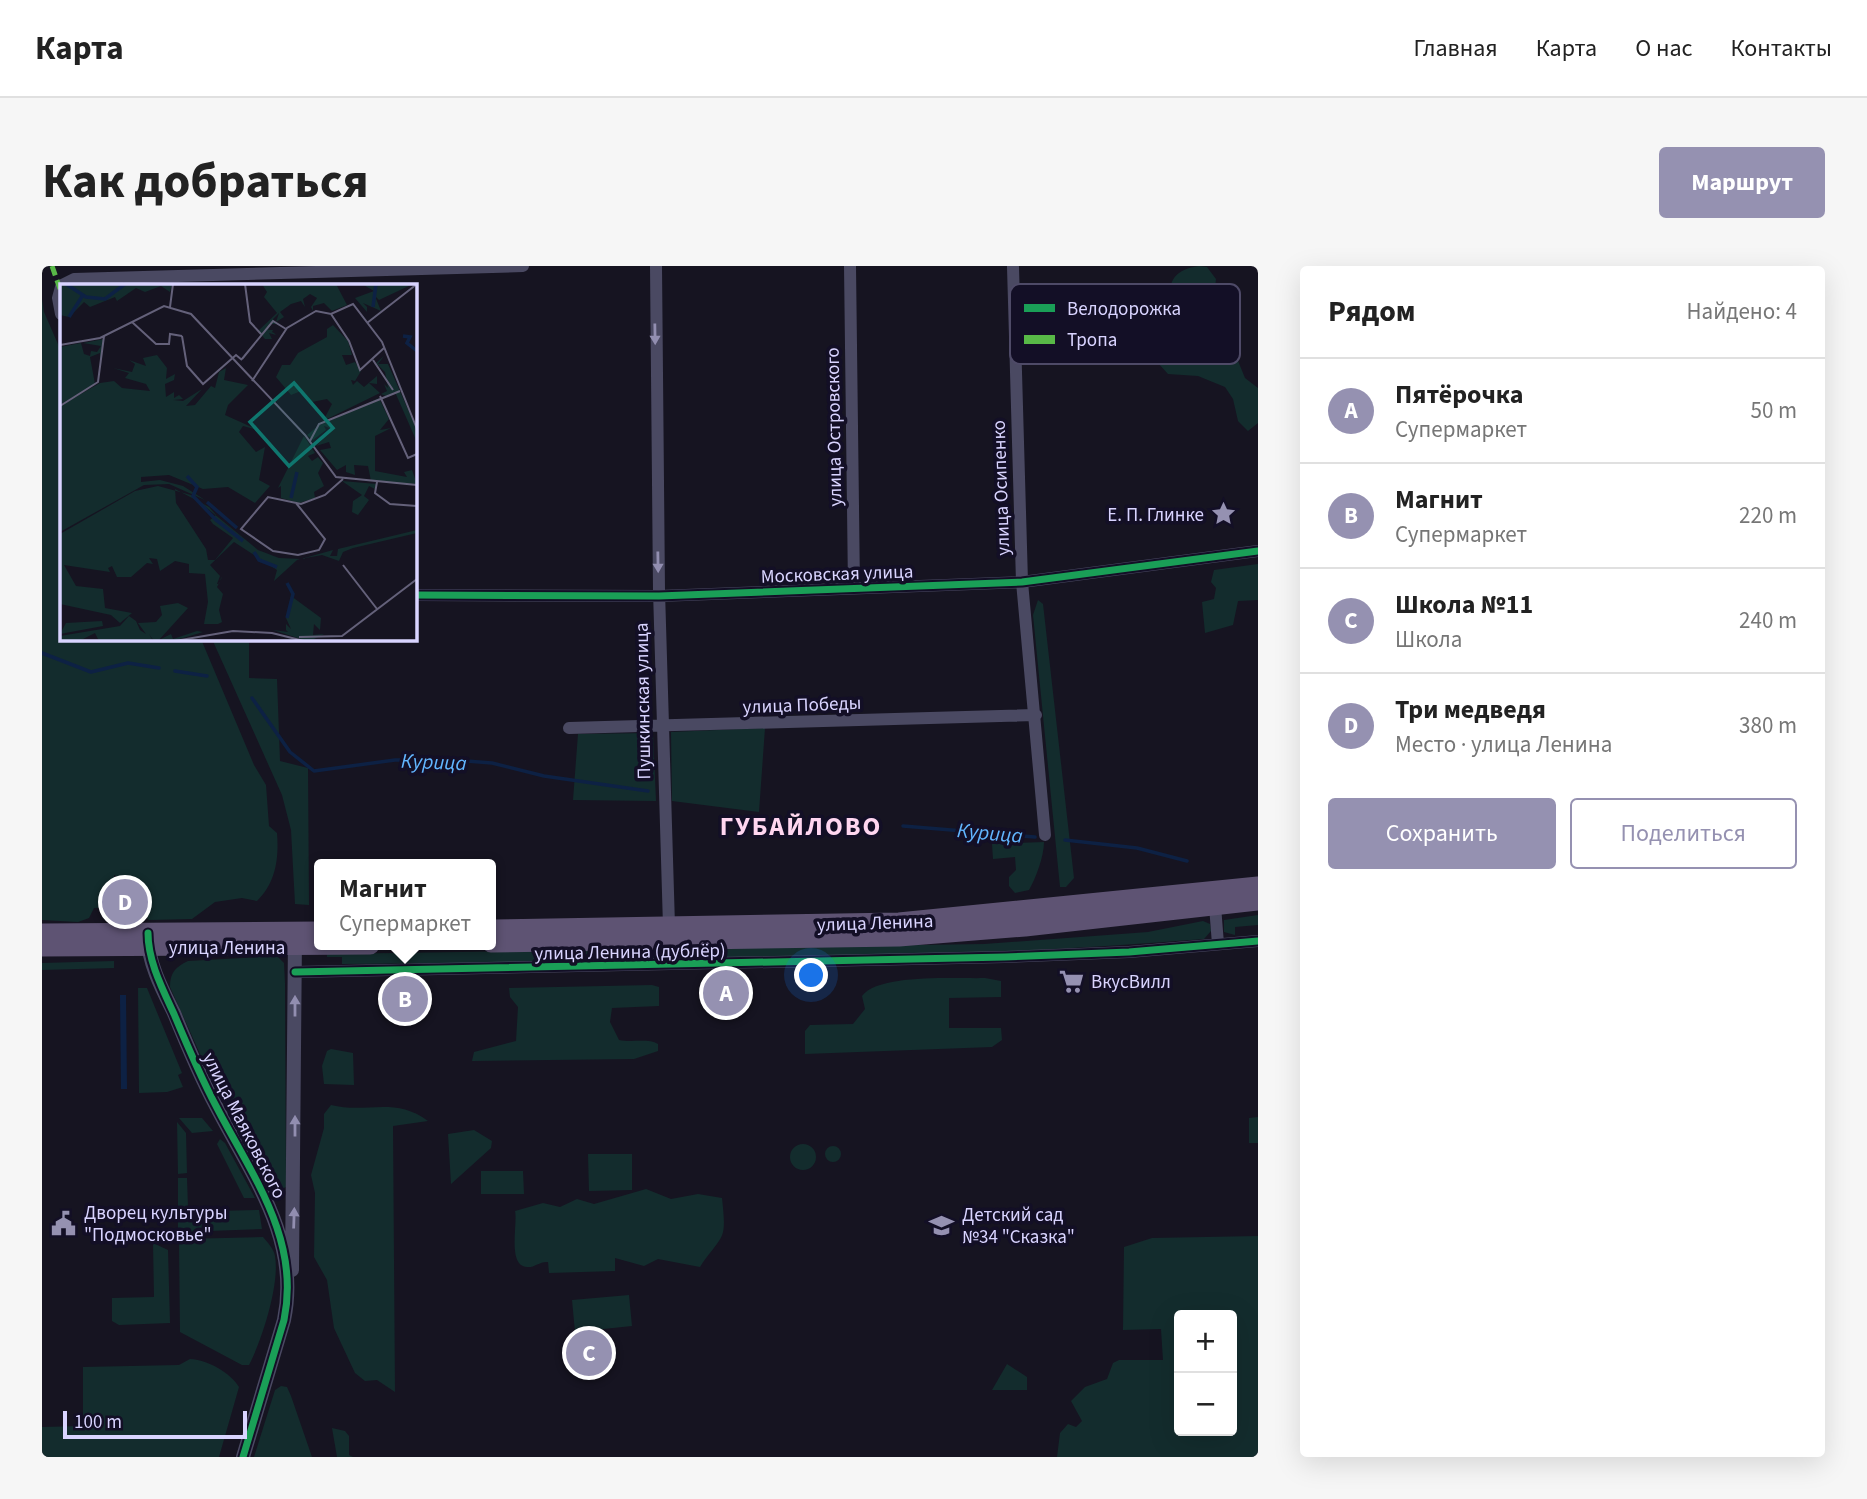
<!DOCTYPE html>
<html lang="ru">
<head>
<meta charset="utf-8">
<style>
	:root { --surface:#fff; --page:#f6f6f6; --text:#222; --muted:#767676; --line:#e0e0e0; --accent:#9591b1 }
	body { margin:0; font-family:"Source Sans 3",sans-serif; background:var(--page); color:var(--text) }
	.controls { position:absolute; right:21px; bottom:21px; display:grid; overflow:hidden; border-radius:7px; box-shadow:0 7px 28px #0002 }
	.controls button { width:63px; height:63px; display:grid; place-items:center; padding:0; border:0; border-bottom:2px solid var(--line); background:var(--surface); color:var(--text); font:35px sans-serif }
	.scale { position:absolute; left:21px; bottom:18px; width:184px; box-sizing:border-box; padding-left:7px; border:4px solid #d9d4ff; border-top:0; font-size:19px; line-height:24px; white-space:nowrap; color:#d9d4ff; -webkit-text-stroke:5px #130f26; paint-order:stroke }
	.you { position:absolute; left:770px; top:710px; width:24px; height:24px; margin:-18px; border:5px solid #fff; border-radius:50%; background:#1a73e8; box-shadow:0 0 0 10px #1a73e833 }
	.badge { display:grid; place-items:center; width:46px; height:46px; border-radius:50%; background:var(--accent); color:#fff; font-size:23px; font-weight:700 }
	.pin { position:absolute; translate:-50% -50%; border:4px solid #fff; box-shadow:0 2px 7px #0006 }
	.popup { position:absolute; left:272px; top:593px; width:182px; height:91px; box-sizing:border-box; display:grid; place-content:center; border-radius:7px; background:var(--surface); filter:drop-shadow(0 2px 5px #0005); font-size:23px; white-space:nowrap; color:var(--muted) }
	.popup b { font-size:26px; color:var(--text) }
	.popup::after { content:''; position:absolute; left:50%; top:100%; margin-left:-14px; border:14px solid transparent; border-top-color:var(--surface) }
	.list { margin:0; padding:0; list-style:none }
	h2 { display:flex; justify-content:space-between; align-items:center; height:91px; margin:0; padding:0 28px; font-size:30px }
	h2 small { font-size:23px; font-weight:400; color:var(--muted) }
	.list li { display:grid; grid-template-columns:46px 1fr auto; gap:21px; align-items:center; box-sizing:border-box; height:105px; padding:0 28px; border-top:2px solid var(--line) }
	.list b { display:block; font-size:26px; white-space:nowrap }
	.list p { margin:0; font-size:23px; white-space:nowrap; color:var(--muted) }
	.list em { font-size:23px; font-style:normal; color:var(--muted) }
	.actions { display:flex; gap:14px; padding:21px 28px }
	.actions a { flex:1; padding:16px 0; border:2px solid var(--accent); border-radius:7px; text-align:center; font-size:24px; color:var(--accent) }
	.actions .main { background:var(--accent); color:#fff }
	.map { position:relative; flex:none; width:1216px; height:1191px; overflow:hidden; border-radius:7px }
	header { display:flex; align-items:center; gap:42px; box-sizing:border-box; height:98px; padding:0 35px; background:var(--surface); border-bottom:2px solid var(--line) }
	header strong { font-size:33px }
	nav { display:flex; gap:38px; margin-inline-start:auto; font-size:24px }
	.intro { display:flex; align-items:center; justify-content:space-between; box-sizing:border-box; height:168px; padding:0 42px }
	h1 { margin:0; font-size:49px }
	.button { padding:18px 32px; border-radius:7px; background:var(--accent); color:#fff; font-size:24px; font-weight:700 }
	main { display:flex; gap:42px; padding:0 42px }
	aside { flex:1; background:var(--surface); border-radius:7px; box-shadow:0 7px 28px #0002 }
	.map>svg:first-child { display:block }
	.green { fill:#132c2d; fill-rule:evenodd }
	.water { fill:#0d2144 }
	.lines { fill:none; stroke-linecap:round; stroke-linejoin:round }
	.stream { stroke:#0d2144; stroke-width:3.5 }
	.minor { stroke:#4a4962; stroke-width:12 }
	.tertiary { stroke:#4a4962; stroke-width:14 }
	.primary { stroke:#5e5373; stroke-width:19 }
	.quiet { stroke:#58b947; stroke-width:5; stroke-dasharray:10 5; stroke-linecap:butt }
	.cycleway-casing { stroke:#130f26; stroke-width:11 }
	.cycleway { stroke:#1a9f57; stroke-width:7 }
	.oneway { fill:#928eb0 }
	.labels { text-anchor:middle; stroke-width:7; stroke-linejoin:round; paint-order:stroke }
	.street-label { font-size:19px; fill:#d9d4ff; stroke:#130f26 }
	.poi-label { font-size:19px; fill:#d9d4ff; stroke:#130f26; text-anchor:start }
	.water-label { font-size:21px; font-style:italic; fill:#62b6ff; stroke:#130f26 }
	.district-label { font-size:26px; font-weight:bold; letter-spacing:2px; fill:#ffd6f0; stroke:#130f26 }
	.inset-river { fill:none; stroke:#0d2144; stroke-width:3.5 }
	.inset-road { fill:none; stroke:#64617a; stroke-width:2 }
	.view { fill:#0f766e; fill-opacity:0.15; stroke:#0f766e; stroke-width:3.5 }
	.inset-edge { fill:none; stroke:#d9d4ff; stroke-width:3.5 }
	.key { fill:#130f26; stroke:#4e4a67; stroke-width:2 }
	.key-label { font-size:19px; fill:#d9d4ff }
</style>
</head>
<body>
<header>
<strong>Карта</strong>
<nav><a>Главная</a><a>Карта</a><a>О нас</a><a>Контакты</a></nav>
</header>
<div class="intro"><h1>Как добраться</h1><a class="button">Маршрут</a></div>
<main>
<div class="map">
<svg width="1216" height="1191" viewBox="0 0 1216 1191">
	<rect width="100%" height="100%" fill="#161421"/>
	<!-- green -->
	<path class="green" d="M 1157,0 L 1165,1 L 1174,13 L 1169,57 L 1192,85 L 1203,112 L 1216,122 L 1216,157 L 1206,165 L 1196,155 L 1191,133 L 1183,121 L 1156,110 L 1126,108 L 1116,97 L 1117,90 L 1134,76 C 1137,46 1108,7 1157,0 Z
		M 0,33 L 2,46 L 19,85 L 19,373 L 159,373 L 212,499 L 224,519 L 227,560 L 235,567 C 237,592 234,617 215,635 L 200,632 L 173,636 L 150,653 L 107,654 L 98,645 L 97,621 L 72,609 L 75,641 L 52,642 L 47,652 L 36,656 L 0,654 Z
		M 1216,298 L 1216,334 L 1196,335 L 1191,359 L 1163,367 L 1160,336 L 1172,333 L 1174,322 L 1169,316 L 1172,304 Z
		M 996,334 L 1001,338 L 1032,612 L 1024,621 L 1018,621 L 991,349 Z
		M 170,373 L 207,373 L 207,412 L 235,413 L 238,495 L 266,502 L 267,639 L 253,638 L 249,564 L 240,529 Z
		M 723,462 L 717,546 L 630,535 L 629,466 Z
		M 611,467 L 614,535 L 531,534 L 536,468 Z
		M 1002,576 C 1002,590 994,612 987,624 L 973,627 L 967,620 L 967,611 L 974,604 L 973,591 L 951,593 L 950,578 Z
		M 1216,649 L 1216,659 L 1193,661 L 1193,669 L 1182,666 L 1182,654 Z
		M 1161,655 L 1168,658 L 1169,665 L 1162,673 C 876,696 587,695 300,698 L 300,691 L 285,691 L 285,688 L 942,678 L 1106,666 Z
		M 235,690 L 242,697 L 243,717 L 244,921 L 235,925 L 229,921 L 172,819 L 128,721 C 128,707 133,701 146,695 Z
		M 72,695 L 72,702 L 0,704 L 0,697 Z
		M 943,712 L 959,715 L 959,731 L 907,732 L 907,762 L 959,762 L 960,774 L 950,781 L 763,788 L 763,765 L 768,759 L 811,758 L 823,743 L 820,730 C 837,707 916,713 943,712 Z
		M 610,719 L 617,721 L 617,740 L 570,742 L 568,756 L 577,774 C 589,777 606,772 616,778 L 616,785 L 592,793 L 430,795 L 432,786 L 474,775 L 476,741 L 468,731 L 467,722 Z
		M 96,722 L 105,722 L 140,807 L 136,809 L 141,821 L 125,826 L 97,827 Z
		M 289,783 L 311,787 L 312,819 L 282,818 L 280,800 L 285,785 Z
		M 289,839 C 324,848 353,830 386,855 L 351,860 L 353,1126 L 335,1114 L 323,1115 L 313,1107 L 292,1062 L 285,1014 L 272,991 L 273,927 L 269,909 L 282,862 L 282,848 Z
		M 1216,851 L 1216,877 L 1207,877 L 1207,852 Z
		M 137,852 L 160,852 L 171,865 L 150,867 Z
		M 135,856 L 144,867 L 145,907 L 136,908 Z
		M 432,864 L 450,875 L 449,882 L 409,918 L 406,868 Z
		M 178,873 L 183,877 L 213,932 L 202,932 L 175,878 Z
		M748 891a13 13 0 1 1 26 0a13 13 0 1 1-26 0Z
		M783 888a8 8 0 1 1 16 0a8 8 0 1 1-16 0Z
		M 546,888 L 590,888 L 590,924 L 547,925 Z
		M 439,905 L 481,905 L 482,928 L 439,928 Z
		M 136,912 L 145,912 L 146,941 L 136,941 Z
		M 604,923 L 629,933 L 656,928 L 680,932 C 685,977 681,967 658,1001 L 616,993 L 602,1000 L 573,992 L 573,1005 L 507,1007 L 506,996 C 498,995 492,1002 485,1001 C 465,1000 476,957 473,945 L 501,937 L 518,941 L 535,933 L 552,938 Z
		M 217,944 L 220,963 L 140,966 L 136,962 L 136,946 Z
		M 1216,970 L 1216,1191 L 1015,1191 L 1018,1167 L 1026,1158 L 1034,1161 L 1040,1155 L 1029,1135 L 1043,1121 L 1065,1113 L 1071,1097 L 1077,1094 L 1121,1094 L 1119,1063 L 1081,1064 L 1082,981 L 1110,972 ZM 1190,1049 L 1190,1165 L 1137,1165 L 1137,1049 Z
		M 221,971 C 226,977 232,983 233,990 C 238,1018 220,1074 207,1099 L 200,1099 L 138,1066 L 137,977 L 140,973 Z
		M 111,977 L 126,984 L 128,1057 L 77,1059 L 70,1055 L 70,1032 L 112,1031 Z
		M 587,1029 L 590,1060 L 533,1066 L 530,1034 Z
		M 148,1093 C 164,1093 189,1107 197,1121 L 177,1191 L 0,1191 L 0,1161 L 41,1160 L 41,1101 L 137,1099 Z
		M 965,1098 L 985,1111 L 985,1124 L 950,1124 Z
		M 239,1120 L 245,1121 L 249,1130 L 270,1191 L 212,1191 L 233,1124 Z
		M 290,1162 L 303,1165 L 307,1170 L 307,1189 L 311,1191 L 295,1191 Z"/>
	<!-- water -->
	<path class="water" d="M 78,729 L 84,729 L 85,823 L 79,823 Z"/>
	<g class="lines">
		<!-- stream -->
		<path class="stream" d="M 0,387 L 49,406 L 86,397 L 117,402
			M 133,405 L 165,410
			M 210,432 L 248,486 L 272,505 L 353,494 L 412,494 L 450,497 L 502,510 L 606,525
			M 861,560 L 993,571
			M 1023,574 L 1095,582 L 1145,595"/>
		<!-- minor -->
		<path class="minor" d="M 614,0 L 617,325 L 627,660
			M 808,0 L 812,322
			M 971,1 L 980,316 L 1003,569
			M 20,19 L 32,13 L 481,0
			M 19,21 L 16,32 L 19,48
			M 373,329 L 617,330 L 980,316 L 1216,285
			M 527,462 L 994,449
			M 1173,640 L 1176,678
			M 253,706 L 963,691 L 1087,686 L 1216,675"/>
		<!-- tertiary -->
		<path class="tertiary" d="M 106,672 C 106,697 121,725 132,747 C 145,779 158,810 174,840 C 209,908 259,973 242,1054 L 201,1191
			M 250,1004 L 253,671"/>
		<!-- primary -->
		<path class="primary" d="M 449,663 L 857,656 L 1216,620
			M 0,667 L 277,665
			M 449,677 L 857,671 L 983,661 L 1216,635
			M 0,681 L 328,679"/>
		<!-- quiet -->
		<path class="quiet" d="M 10,0 L 18,23"/>
		<defs>
			<path id="cycleway" d="M 373,329 L 617,330 L 980,316 L 1216,285
				M 106,667 C 106,695 120,722 132,748 C 145,779 158,810 174,840 C 209,908 259,973 242,1054 L 201,1191
				M 253,706 L 963,691 L 1087,686 L 1216,675"/>
		</defs>
		<!-- cycleway casing -->
		<use href="#cycleway" class="cycleway-casing"/>
		<!-- cycleway -->
		<use href="#cycleway" class="cycleway"/>
	</g>
	<!-- one-way arrows -->
	<defs><path id="oneway-solid" d="M-6-.8H1V-3.2L6.5 0L1 3.2V.8H-6Z" transform="scale(1.75)"/></defs>
	<g class="oneway">
		<use href="#oneway-solid" transform="translate(613 68) rotate(89)"/>
		<use href="#oneway-solid" transform="translate(616 296) rotate(89)"/>
		<use href="#oneway-solid" transform="translate(253 740) rotate(-90)"/>
		<use href="#oneway-solid" transform="translate(253 860) rotate(-90)"/>
		<use href="#oneway-solid" transform="translate(252 952) rotate(-88)"/>
	</g>
	<!-- icons -->
	<defs>
		<symbol id="sight-bare" viewBox="-9 -9 18 18"><path d="M0-6L1.8-2.2L6-1.7L2.9 1.2L3.7 5.4L0 3.3L-3.7 5.4L-2.9 1.2L-6-1.7L-1.8-2.2Z" fill="#9591b1" stroke="#130f26" stroke-width="2.5" paint-order="stroke"/></symbol>
		<symbol id="supermarket-bare" viewBox="-9 -9 18 18"><path d="M-6-5.5h2.5l.6 2H6L4.5 2H-2.5L-4.4-4H-6ZM-1.5 3.2a1.3 1.3 0 1 0 .1 0ZM3 3.2a1.3 1.3 0 1 0 .1 0Z" fill="#9591b1" stroke="#130f26" stroke-width="2.5" paint-order="stroke"/></symbol>
		<symbol id="civic-bare" viewBox="-9 -9 18 18"><path d="M-.6-6.5H3V-4.5H.6V-3L4-1V1h2V6H-6V1h2V-1L-.6-3ZM-1.2 2.5V6h2.4V2.5Z" fill="#9591b1" stroke="#130f26" stroke-width="2.5" paint-order="stroke"/></symbol>
		<symbol id="school-bare" viewBox="-9 -9 18 18"><path d="M0-5L7-2L0 1L-7-2ZM-4 1L0 2.5L4 1V4Q0 6-4 4Z" fill="#9591b1" stroke="#130f26" stroke-width="2.5" paint-order="stroke"/></symbol>
	</defs>
	<g fill-rule="evenodd">
		<use href="#sight-bare" x="1164" y="230" width="35" height="35"/>
		<use href="#supermarket-bare" x="1012" y="698" width="35" height="35"/>
		<use href="#civic-bare" x="4" y="940" width="35" height="35"/>
		<use href="#school-bare" x="882" y="942" width="35" height="35"/>
	</g>
	<g class="labels">
		<!-- street labels -->
		<g class="street-label">
			<text transform="translate(791 161) rotate(-91)" y="7">улица Островского</text>
			<text transform="translate(958 222) rotate(-92)" y="7">улица Осипенко</text>
			<text transform="translate(795 307) rotate(-2)" y="7">Московская улица</text>
			<text transform="translate(600 435) rotate(-91)" y="7">Пушкинская улица</text>
			<text transform="translate(760 438) rotate(-2)" y="7">улица Победы</text>
			<text transform="translate(833 656) rotate(-2)" y="7">улица Ленина</text>
			<text x="185" y="688">улица Ленина</text>
			<text transform="translate(588 685) rotate(-1)" y="7">улица Ленина (дублёр)</text>
			<text transform="translate(203 859) rotate(63)" y="7">улица Маяковского</text>
		</g>
		<!-- poi labels -->
		<g class="poi-label">
			<text x="1162" y="255" text-anchor="end">Е. П. Глинке</text>
			<text x="1049" y="722">ВкусВилл</text>
			<text x="42" y="953">Дворец культуры<tspan x="42" dy="22">"Подмосковье"</tspan></text>
			<text x="920" y="955">Детский сад<tspan x="920" dy="22">№34 "Сказка"</tspan></text>
		</g>
		<!-- water labels -->
		<g class="water-label">
			<text transform="translate(392 496) rotate(2)" y="7">Курица</text>
			<text transform="translate(948 567) rotate(5)" y="7">Курица</text>
		</g>
		<!-- district labels -->
		<g class="district-label">
			<text x="759" y="569">ГУБАЙЛОВО</text>
		</g>
	</g>
	<!-- overview -->
	<g transform="translate(18 18)">
		<rect width="357" height="357" fill="#161421"/>
		<path d="M 0,0 L 112,0 L 110,8 L 101,2 L 85,8 L 76,4 L 57,17 L 55,13 L 30,23 L 24,18 L 9,33 L 0,31 ZM 202,0 L 276,0 L 287,21 L 272,27 L 264,19 L 253,22 L 253,27 L 251,23 L 257,14 L 250,10 L 243,15 L 245,23 L 241,17 L 231,20 L 220,28 L 224,33 L 216,38 L 219,29 L 213,35 L 216,40 L 211,40 L 208,46 L 213,46 L 212,48 L 214,49 L 216,51 L 209,49 L 212,55 L 205,55 L 198,47 L 217,29 L 204,13 L 207,8 ZM 302,0 L 353,0 L 319,16 L 315,12 L 321,27 L 303,19 L 307,23 L 307,28 L 295,14 L 314,7 ZM 273,41 L 288,57 L 292,71 L 282,71 L 286,81 L 295,78 L 301,87 L 295,97 L 291,96 L 293,101 L 297,97 L 304,103 L 317,92 L 317,100 L 309,99 L 320,109 L 263,137 L 272,120 L 267,115 L 252,118 L 241,107 L 231,111 L 216,93 L 222,81 L 230,81 L 238,69 L 267,53 L 267,45 ZM 44,55 L 40,80 L 40,69 L 30,73 L 35,100 L 0,121 L 0,63 L 21,59 L 24,70 L 30,72 L 31,67 L 37,68 L 41,62 L 23,59 ZM 97,71 L 107,84 L 106,95 L 115,90 L 114,96 L 105,100 L 106,113 L 114,108 L 114,114 L 119,111 L 123,115 L 113,116 L 123,117 L 142,105 L 126,122 L 135,121 L 151,102 L 155,104 L 159,88 L 166,84 L 164,96 L 188,101 L 168,121 L 165,131 L 198,146 L 183,142 L 179,148 L 196,168 L 205,163 L 199,196 L 210,202 L 195,219 L 168,203 L 143,205 L 109,191 L 81,193 L 81,198 L 100,196 L 123,202 L 145,216 L 109,200 L 84,201 L 0,248 L 0,122 L 40,99 L 54,97 L 62,104 L 90,107 L 86,100 L 65,94 L 69,89 L 53,84 L 72,88 L 75,80 L 69,76 L 86,82 L 83,74 ZM 324,72 L 318,80 L 328,80 L 357,146 L 356,156 L 335,108 L 326,112 L 321,110 L 327,107 L 324,100 L 328,104 L 325,88 L 316,79 ZM 319,114 L 329,135 L 320,146 L 331,144 L 315,152 L 315,187 L 347,193 L 344,188 L 352,186 L 357,200 L 311,197 L 308,182 L 294,181 L 295,191 L 286,188 L 286,181 L 277,186 L 260,166 L 271,164 L 269,158 L 256,162 L 272,145 L 264,142 L 266,146 L 253,156 L 247,151 L 258,142 ZM 244,152 L 255,169 L 248,172 L 252,177 L 258,173 L 263,179 L 258,189 L 264,202 L 254,208 L 255,214 L 239,219 L 221,214 L 221,202 L 218,204 ZM 282,197 L 317,200 L 315,205 L 309,202 L 304,212 L 309,216 L 298,231 L 292,228 L 293,217 L 302,211 ZM 98,202 L 131,211 L 198,266 L 219,274 L 241,275 L 273,266 L 270,272 L 277,272 L 278,265 L 357,246 L 357,249 L 293,264 L 283,268 L 279,277 L 262,271 L 240,275 L 237,276 L 214,297 L 217,286 L 174,258 L 150,281 L 160,292 L 157,300 L 159,300 L 161,294 L 162,293 L 157,303 L 163,310 L 159,326 L 162,338 L 158,340 L 144,340 L 148,318 L 145,290 L 129,289 L 129,280 L 115,277 L 100,287 L 97,275 L 89,274 L 93,280 L 87,279 L 71,293 L 57,293 L 52,282 L 48,284 L 50,288 L 4,281 L 16,302 L 43,305 L 45,324 L 72,329 L 60,339 L 51,331 L 0,320 L 0,250 L 75,207 ZM 115,205 L 149,223 L 156,231 L 150,236 L 153,240 L 173,254 L 155,276 L 148,276 L 146,265 L 116,219 ZM 231,312 L 261,334 L 260,346 L 254,340 L 253,351 L 264,350 L 252,356 L 276,357 L 247,357 L 213,346 L 228,348 L 226,346 L 226,340 L 231,345 L 226,334 ZM 118,319 L 128,324 L 99,356 L 111,350 L 113,355 L 137,347 L 143,348 L 113,357 L 94,357 L 89,350 L 93,357 L 39,357 L 35,349 L 19,357 L 0,357 L 0,352 L 60,342 L 69,332 L 76,337 L 80,346 L 86,350 L 78,339 L 96,338 L 102,331 L 100,322 ZM 42,337 L 43,342 L 0,350 L 6,339 Z" fill="#132c2d" fill-rule="evenodd"/>
		<path class="inset-river" d="M 6,0 L 26,13 L 45,15 L 65,0M 313,23 L 316,0M 9,33 L 23,11M 343,52 L 350,53 L 347,59 L 357,67M 127,192 L 137,203 L 133,212 L 157,237M 231,214 L 237,188M 147,218 L 177,244M 155,235 L 183,257M 194,268 L 199,276 L 217,283M 227,299 L 233,310 L 227,334"/>
		<path class="inset-road" d="M 185,0 L 190,38 L 201,50M 110,23 L 113,0M 271,30 L 289,57 L 300,86 L 324,64M 72,38 L 96,60 L 109,60 L 110,50 L 122,52M 307,39 L 357,0M 122,52 L 127,82 L 143,100 L 176,71 L 182,76M 0,61 L 40,54 L 104,22 L 131,30 L 245,151 L 276,193 L 357,201M 182,75 L 213,37 L 226,45M 313,76 L 333,106M 192,97 L 227,44 L 256,27 L 271,30 L 293,20 L 322,58 L 357,145M 320,112 L 348,174 L 357,170M 0,122 L 38,98 L 44,52M 250,157 L 259,140 L 340,107M 317,198 L 315,209 L 330,220 L 357,222M 236,219 L 265,255 L 259,266 L 238,271 L 213,267 L 181,245 L 208,213 L 241,220 L 265,211 L 283,195M 283,281 L 317,325M 239,353 L 282,352 L 357,295M 115,357 L 173,347 L 212,349 L 244,357"/>
		<path class="view" d="M 234,99 L 273,144 L 229,182 L 190,138 Z"/>
		<rect width="357" height="357" class="inset-edge"/>
	</g>
	<!-- legend -->
	<rect x="968" y="18" width="230" height="80" rx="10" class="key"/>
	<rect x="982" y="38" width="31" height="8" fill="#1a9f57"/>
	<rect x="982" y="69" width="31" height="9" fill="#58b947"/>
	<g class="key-label">
		<text x="1025" y="49">Велодорожка</text>
		<text x="1025" y="80">Тропа</text>
	</g>
</svg>
<div class="controls">
<button>+</button>
<button>−</button>
</div>
<div class="scale">100 m</div>
<div class="you"></div>
<div class="pin badge" style="left:684px;top:727px">A</div>
<div class="pin badge" style="left:363px;top:733px">B</div>
<div class="popup"><b>Магнит</b>Супермаркет</div>
<div class="pin badge" style="left:547px;top:1087px">C</div>
<div class="pin badge" style="left:83px;top:636px">D</div>
</div>
<aside>
<h2>Рядом<small>Найдено: 4</small></h2>
<ul class="list">
<li><span class="badge">A</span><div><b>Пятёрочка</b><p>Супермаркет</p></div><em>50 m</em></li>
<li><span class="badge">B</span><div><b>Магнит</b><p>Супермаркет</p></div><em>220 m</em></li>
<li><span class="badge">C</span><div><b>Школа №11</b><p>Школа</p></div><em>240 m</em></li>
<li><span class="badge">D</span><div><b>Три медведя</b><p>Место · улица Ленина</p></div><em>380 m</em></li>
</ul>
<div class="actions"><a class="main">Сохранить</a><a>Поделиться</a></div>
</aside>
</main>
</body>
</html>
